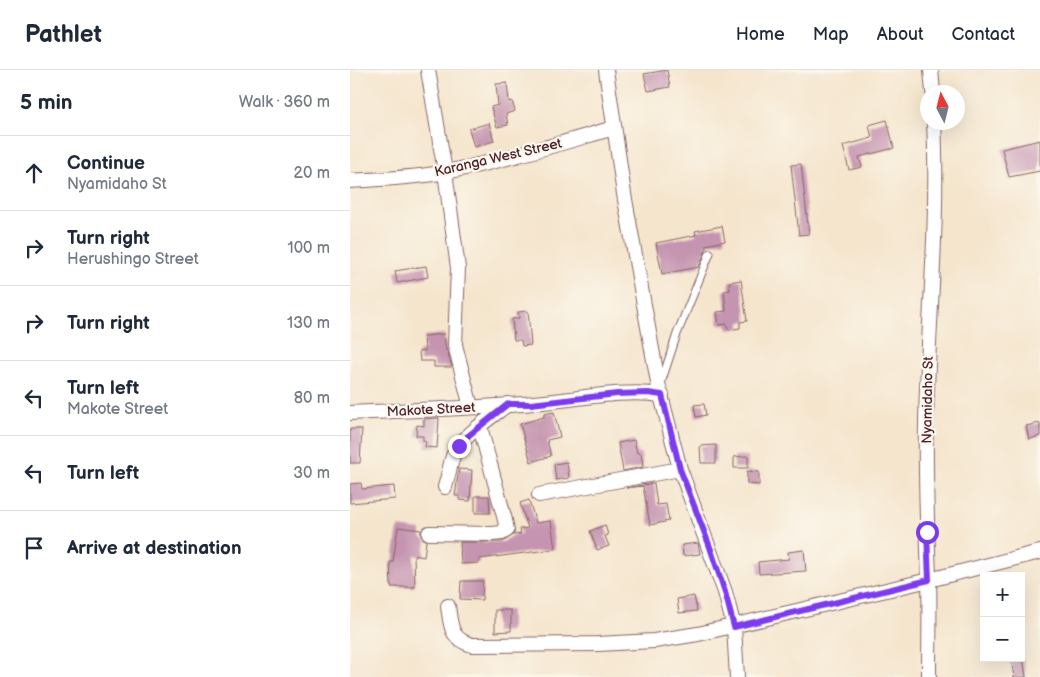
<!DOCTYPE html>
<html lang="en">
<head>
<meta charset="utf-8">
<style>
	:root { --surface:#fff; --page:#f6f6f7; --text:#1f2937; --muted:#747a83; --line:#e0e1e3 }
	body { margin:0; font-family:"Balsamiq Sans",sans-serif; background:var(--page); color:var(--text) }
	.controls { position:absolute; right:15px; bottom:15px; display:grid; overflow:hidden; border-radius:0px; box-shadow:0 5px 20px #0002 }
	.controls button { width:45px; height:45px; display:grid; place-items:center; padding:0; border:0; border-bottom:1px solid var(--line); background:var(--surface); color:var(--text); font:25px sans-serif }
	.compass { position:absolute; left:570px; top:15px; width:45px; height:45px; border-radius:50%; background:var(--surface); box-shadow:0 5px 20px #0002; rotate:353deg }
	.stop { position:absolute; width:15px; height:15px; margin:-11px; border:4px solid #7c3aed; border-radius:50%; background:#fff }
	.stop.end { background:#7c3aed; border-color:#fff; box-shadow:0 1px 5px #0008 }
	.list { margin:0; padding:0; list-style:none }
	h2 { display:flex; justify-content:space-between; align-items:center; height:65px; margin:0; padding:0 20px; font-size:21px }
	h2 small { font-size:16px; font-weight:400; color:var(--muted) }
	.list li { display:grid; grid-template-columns:32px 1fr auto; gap:15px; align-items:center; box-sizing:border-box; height:75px; padding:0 20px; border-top:1px solid var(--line) }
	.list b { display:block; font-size:19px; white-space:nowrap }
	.list p { margin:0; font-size:16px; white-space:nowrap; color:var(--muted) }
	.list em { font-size:16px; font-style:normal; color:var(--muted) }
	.icon { flex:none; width:28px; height:28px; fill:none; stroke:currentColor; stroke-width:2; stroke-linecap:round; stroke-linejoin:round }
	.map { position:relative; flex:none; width:690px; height:607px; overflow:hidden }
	header { display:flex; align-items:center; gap:30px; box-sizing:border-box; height:70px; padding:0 25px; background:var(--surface); border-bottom:1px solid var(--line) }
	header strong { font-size:24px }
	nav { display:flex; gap:28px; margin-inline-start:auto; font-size:18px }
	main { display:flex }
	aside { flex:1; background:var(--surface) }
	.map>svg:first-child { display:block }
	.building { fill:#c594b0 }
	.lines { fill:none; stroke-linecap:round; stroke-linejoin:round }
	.service-casing { stroke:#866464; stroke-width:9 }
	.minor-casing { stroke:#866464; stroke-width:16 }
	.service { stroke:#fff; stroke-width:7 }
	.minor { stroke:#fff; stroke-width:14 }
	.route { stroke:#7c3aed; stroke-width:6 }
	.labels { text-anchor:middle; stroke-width:4.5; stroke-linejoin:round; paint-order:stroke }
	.street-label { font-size:14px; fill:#4a1f2b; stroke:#fbf7ec }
</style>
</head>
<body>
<header>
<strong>Pathlet</strong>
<nav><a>Home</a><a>Map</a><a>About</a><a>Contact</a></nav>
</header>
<main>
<aside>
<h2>5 min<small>Walk · 360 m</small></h2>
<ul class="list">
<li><svg class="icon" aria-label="ahead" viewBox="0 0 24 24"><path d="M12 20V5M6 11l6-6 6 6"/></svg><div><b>Continue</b><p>Nyamidaho St</p></div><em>20 m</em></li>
<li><svg class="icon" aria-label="right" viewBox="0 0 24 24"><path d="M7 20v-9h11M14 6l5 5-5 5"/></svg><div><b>Turn right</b><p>Herushingo Street</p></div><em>100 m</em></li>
<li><svg class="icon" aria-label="right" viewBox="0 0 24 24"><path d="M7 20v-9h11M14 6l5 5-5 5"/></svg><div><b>Turn right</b></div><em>130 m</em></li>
<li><svg class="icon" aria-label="left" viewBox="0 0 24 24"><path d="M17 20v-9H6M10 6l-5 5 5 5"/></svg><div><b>Turn left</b><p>Makote Street</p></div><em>80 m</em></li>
<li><svg class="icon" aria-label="left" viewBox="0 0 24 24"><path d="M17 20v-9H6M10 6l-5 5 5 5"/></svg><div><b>Turn left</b></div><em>30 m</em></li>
<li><svg class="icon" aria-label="arrive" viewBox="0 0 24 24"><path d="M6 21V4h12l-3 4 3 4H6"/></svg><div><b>Arrive at destination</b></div></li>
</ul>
</aside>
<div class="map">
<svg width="690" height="607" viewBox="0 0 690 607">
	<rect width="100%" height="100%" fill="#fbf7ec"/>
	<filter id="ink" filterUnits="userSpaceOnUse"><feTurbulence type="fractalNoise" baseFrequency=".02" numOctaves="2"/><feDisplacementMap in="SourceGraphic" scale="10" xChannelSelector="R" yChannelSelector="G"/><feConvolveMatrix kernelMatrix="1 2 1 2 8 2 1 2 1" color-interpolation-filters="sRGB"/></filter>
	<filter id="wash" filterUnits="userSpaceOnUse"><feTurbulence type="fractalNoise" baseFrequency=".0096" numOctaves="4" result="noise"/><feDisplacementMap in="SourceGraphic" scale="20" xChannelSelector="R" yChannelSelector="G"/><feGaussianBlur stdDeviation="1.12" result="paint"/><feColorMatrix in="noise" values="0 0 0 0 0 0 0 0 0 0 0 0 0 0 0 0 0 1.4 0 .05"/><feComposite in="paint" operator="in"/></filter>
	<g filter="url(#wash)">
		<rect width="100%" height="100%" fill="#f5e5cd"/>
		<g id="blocks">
			<!-- building -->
			<path class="building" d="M 317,0 L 320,17 L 298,21 L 294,4 Z
				M 157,13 L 159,32 L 162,31 L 165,41 L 156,44 L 158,55 L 147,57 L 141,37 L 148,35 L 146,14 Z
				M 537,50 L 544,78 L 509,87 L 512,97 L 499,100 L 493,76 L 522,68 L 519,55 Z
				M 139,53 L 144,71 L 124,77 L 119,59 Z
				M 690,70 L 690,101 L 659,107 L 652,79 Z
				M 451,94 L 459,164 L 449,165 L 441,95 Z
				M 372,156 L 375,171 L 356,175 L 356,179 L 349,197 L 312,204 L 306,173 L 346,165 L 345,161 Z
				M 76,196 L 78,207 L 47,213 L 45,201 Z
				M 391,210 L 397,251 L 390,252 L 390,258 L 379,260 L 376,254 L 369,255 L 367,242 L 376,241 L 374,221 L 380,220 L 379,212 Z
				M 178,241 L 181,275 L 172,276 L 171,270 L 164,270 L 162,249 L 169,248 L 168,242 Z
				M 94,264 L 96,280 L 97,280 L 102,297 L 84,297 L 84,291 L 70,291 L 69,281 L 75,281 L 74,266 Z
				M 354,334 L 356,345 L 346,347 L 344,335 Z
				M 204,342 L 210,367 L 197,370 L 201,386 L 181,392 L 170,354 L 194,347 L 194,344 Z
				M 89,348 L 87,378 L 75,377 L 76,372 L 73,371 L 73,366 L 66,366 L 67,355 L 74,356 L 74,349 Z
				M 690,353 L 690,366 L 679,369 L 676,356 Z
				M 0,359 L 12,359 L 10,393 L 0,393 Z
				M 284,370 L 287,383 L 291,383 L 293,397 L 273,401 L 268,373 Z
				M 366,375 L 366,393 L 351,393 L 350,376 Z
				M 398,386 L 398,398 L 384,398 L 384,387 Z
				M 217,392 L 219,408 L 206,410 L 204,394 Z
				M 109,399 L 122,400 L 120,431 L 109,430 L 109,426 L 105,426 Z
				M 397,401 L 409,402 L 409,415 L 397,414 Z
				M 11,413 L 12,419 L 44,416 L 45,429 L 0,433 L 0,414 Z
				M 304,413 L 307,435 L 316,434 L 319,451 L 300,455 L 293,416 L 276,418 Z
				M 125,426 L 139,426 L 140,443 L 125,443 Z
				M 179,430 L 186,453 L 201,451 L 205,479 L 129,489 L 129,493 L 111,494 L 110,472 L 153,472 L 163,465 L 171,464 L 170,459 L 178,458 L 170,433 Z
				M 255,455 L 258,465 L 255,466 L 259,476 L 247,480 L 240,461 Z
				M 48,457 L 71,460 L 71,467 L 76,471 L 74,487 L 64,485 L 65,517 L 41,517 L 40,492 L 43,492 Z
				M 348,473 L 350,484 L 333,486 L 332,475 Z
				M 454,480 L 456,501 L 409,504 L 408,492 L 439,489 L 438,482 Z
				M 111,511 L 133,511 L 132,530 L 110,529 Z
				M 344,526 L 347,541 L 329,543 L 327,529 Z
				M 145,540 L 161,540 L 161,561 L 145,562 Z
				M 661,588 L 673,588 L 676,607 L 664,607 Z"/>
		</g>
	</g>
	<g filter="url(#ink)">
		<use href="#blocks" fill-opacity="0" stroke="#866464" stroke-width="1"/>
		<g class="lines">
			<defs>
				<path id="service" d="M 311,313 L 327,264 L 360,183"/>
				<path id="minor" d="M 78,0 L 95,102 L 108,198 L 105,275 L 121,337
					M 256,0 L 274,124 L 309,318 L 330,399 L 375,522 L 384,557 L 387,607
					M 581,0 L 583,22
					M 0,111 C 32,109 65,108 96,102 C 153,91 208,74 264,58
					M 0,343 C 61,340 122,339 183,333 C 225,330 270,319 312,325
					M 95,417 C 98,407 100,396 103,386 C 112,366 140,348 158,334
					M 189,425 L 330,399
					M 79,463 L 143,464 L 152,463 L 157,460 L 155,450 L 130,357
					M 98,536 C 101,556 100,569 122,575 L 248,574 L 304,571 L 348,564 L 579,510 L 690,482
					M 579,607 C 579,574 580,541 579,508 C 577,456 575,404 576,352 C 578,252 589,153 584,52"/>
			</defs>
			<!-- service casing -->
			<use href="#service" class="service-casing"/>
			<!-- minor casing -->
			<use href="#minor" class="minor-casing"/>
			<!-- service -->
			<use href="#service" class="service"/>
			<!-- minor -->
			<use href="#minor" class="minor"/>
		</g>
	</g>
	<g class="lines" filter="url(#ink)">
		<!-- route -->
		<path class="route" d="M 109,376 L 118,366 L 158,334 L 181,334 L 267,324 L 298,323 L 312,325 L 330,399 L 360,477 L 375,522 L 384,557 L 579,510 L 577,462"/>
	</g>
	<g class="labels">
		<!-- street labels -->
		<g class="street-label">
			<text transform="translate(148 87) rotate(-13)" y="5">Karanga West Street</text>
			<text transform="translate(577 330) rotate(-89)" y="5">Nyamidaho St</text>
			<text transform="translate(81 339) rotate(-3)" y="5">Makote Street</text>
		</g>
	</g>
</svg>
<div class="controls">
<button>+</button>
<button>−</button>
</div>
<svg class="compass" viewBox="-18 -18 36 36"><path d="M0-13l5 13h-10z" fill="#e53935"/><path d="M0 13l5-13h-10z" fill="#747a83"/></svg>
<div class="stop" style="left:577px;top:462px"></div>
<div class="stop end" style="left:109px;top:376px"></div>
</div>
</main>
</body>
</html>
